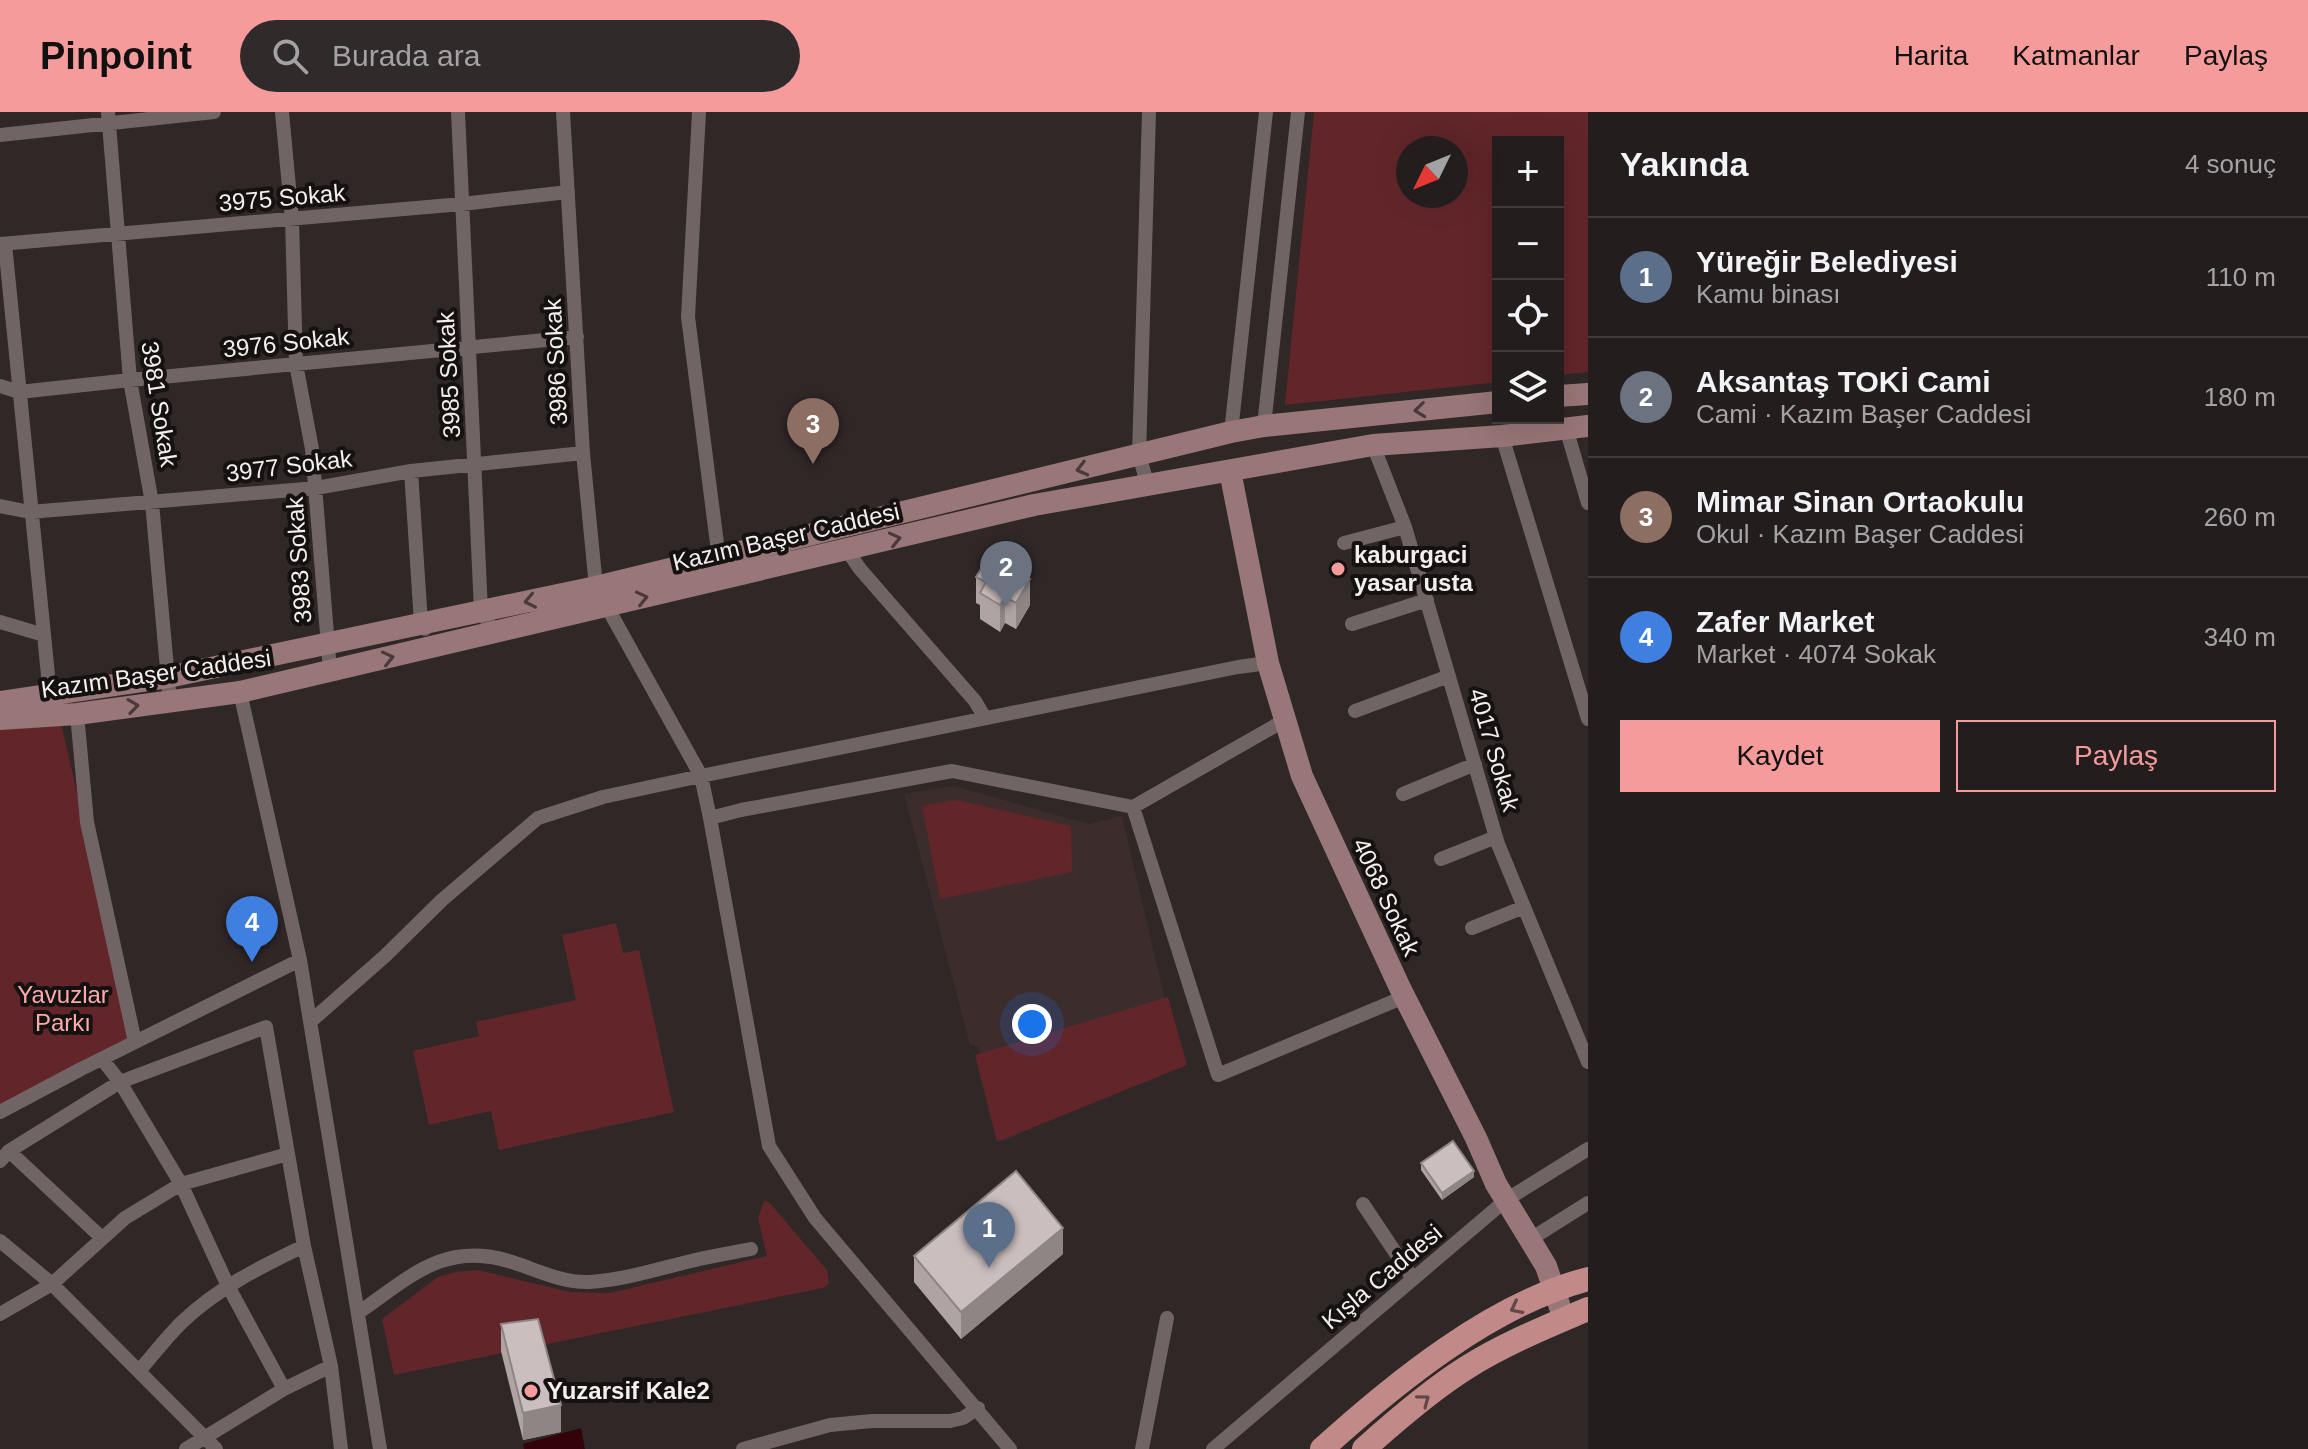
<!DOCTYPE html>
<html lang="tr">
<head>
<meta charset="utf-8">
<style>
	:root { --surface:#241d1d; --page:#302a2a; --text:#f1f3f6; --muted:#a3a2a4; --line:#413b3b; --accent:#f59b9c }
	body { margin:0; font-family:Arial,sans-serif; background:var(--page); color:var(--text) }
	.controls { position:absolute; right:24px; top:24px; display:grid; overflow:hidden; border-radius:0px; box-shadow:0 8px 32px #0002 }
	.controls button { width:72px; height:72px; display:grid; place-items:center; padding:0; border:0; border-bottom:2px solid var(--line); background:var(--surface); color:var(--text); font:40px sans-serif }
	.compass { position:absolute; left:1396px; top:24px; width:72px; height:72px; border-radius:50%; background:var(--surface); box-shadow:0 8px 32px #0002; rotate:227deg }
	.you { position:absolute; left:1032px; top:912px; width:28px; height:28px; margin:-20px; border:6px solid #fff; border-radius:50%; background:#1a73e8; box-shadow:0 0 0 12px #1a73e833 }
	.badge { display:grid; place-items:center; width:52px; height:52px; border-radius:50%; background:var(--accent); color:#fff; font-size:26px; font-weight:700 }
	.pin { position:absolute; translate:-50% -66px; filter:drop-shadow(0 2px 4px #0008) }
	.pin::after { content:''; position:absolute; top:42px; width:28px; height:24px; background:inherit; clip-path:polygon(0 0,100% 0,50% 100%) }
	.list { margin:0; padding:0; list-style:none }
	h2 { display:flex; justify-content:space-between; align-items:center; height:104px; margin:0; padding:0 32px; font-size:34px }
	h2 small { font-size:26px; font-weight:400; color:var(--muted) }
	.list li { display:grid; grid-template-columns:52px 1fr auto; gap:24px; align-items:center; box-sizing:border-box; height:120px; padding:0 32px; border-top:2px solid var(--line) }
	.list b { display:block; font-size:30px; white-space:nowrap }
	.list p { margin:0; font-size:26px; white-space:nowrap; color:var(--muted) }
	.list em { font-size:26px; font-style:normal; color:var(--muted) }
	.actions { display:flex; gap:16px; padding:24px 32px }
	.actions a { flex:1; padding:18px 0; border:2px solid var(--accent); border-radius:0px; text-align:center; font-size:28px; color:var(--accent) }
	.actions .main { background:var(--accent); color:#111 }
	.icon { flex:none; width:44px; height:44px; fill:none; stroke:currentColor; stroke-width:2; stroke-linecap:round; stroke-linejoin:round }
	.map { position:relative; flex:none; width:1588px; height:1337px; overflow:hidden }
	header { display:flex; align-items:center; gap:48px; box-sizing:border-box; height:112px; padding:0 40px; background:var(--accent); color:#111 }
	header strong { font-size:38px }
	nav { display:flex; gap:44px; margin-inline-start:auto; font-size:28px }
	.search { width:560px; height:72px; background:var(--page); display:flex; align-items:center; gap:20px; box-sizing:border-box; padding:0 28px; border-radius:44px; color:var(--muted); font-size:30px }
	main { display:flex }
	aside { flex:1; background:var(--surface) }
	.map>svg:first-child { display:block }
	.built { fill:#3d2c2c }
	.green { fill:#62262a; fill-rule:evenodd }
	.water { fill:#34030a }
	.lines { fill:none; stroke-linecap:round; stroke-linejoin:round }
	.street { stroke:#706464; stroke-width:14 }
	.secondary { stroke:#997677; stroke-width:22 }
	.primary { stroke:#c28989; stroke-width:24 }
	.wall { fill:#afa3a3 }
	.shaded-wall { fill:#8e8585 }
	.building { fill:#cbbebe; stroke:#8e8585; stroke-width:2 }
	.oneway { stroke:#4a393a }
	.oneway2 { stroke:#634747 }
	.poi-dot { fill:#f59b9c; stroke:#151111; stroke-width:3 }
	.labels { text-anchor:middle; stroke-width:8; stroke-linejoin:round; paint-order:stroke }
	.street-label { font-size:24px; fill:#f5eeee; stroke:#151111 }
	.poi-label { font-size:24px; font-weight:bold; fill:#f5eeee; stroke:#151111; text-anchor:start }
	.park-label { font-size:24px; fill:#fbabab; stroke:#151111 }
</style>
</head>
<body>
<header>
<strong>Pinpoint</strong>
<div class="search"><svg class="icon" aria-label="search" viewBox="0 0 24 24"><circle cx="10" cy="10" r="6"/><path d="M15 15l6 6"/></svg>Burada ara</div>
<nav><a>Harita</a><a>Katmanlar</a><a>Paylaş</a></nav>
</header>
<main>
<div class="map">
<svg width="1588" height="1337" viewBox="0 0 1588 1337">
	<rect width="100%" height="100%" fill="#302727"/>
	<!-- built -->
	<path class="built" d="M 954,674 L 1089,712 L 1122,704 L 1180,952 L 1003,1029 L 978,935 L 970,933 L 904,682 Z"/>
	<!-- green -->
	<path class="green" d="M 1314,0 L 1588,0 L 1588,260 L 1558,263 L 1558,30 L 1498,30 L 1498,270 L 1285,293 ZM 1456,36 L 1456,84 L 1408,84 L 1408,36 Z
		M 59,603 L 135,930 L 0,1001 L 0,609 Z
		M 957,688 L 1071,714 L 1072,760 L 940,787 L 922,694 Z
		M 616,811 L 623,841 L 639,838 L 674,1000 L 499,1038 L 491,999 L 429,1013 L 413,939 L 479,924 L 476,910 L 576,888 L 562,823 Z
		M 1168,885 L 1187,953 L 997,1030 L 975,943 Z
		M 764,1089 L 769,1090 L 827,1158 L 829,1172 L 823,1176 L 394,1263 L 382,1207 L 438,1165 L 455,1160 L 478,1158 L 570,1180 L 610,1181 L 767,1144 L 758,1106 Z"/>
	<!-- water -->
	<path class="water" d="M 581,1316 L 585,1337 L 524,1337 L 523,1332 Z"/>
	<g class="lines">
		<!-- street -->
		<path class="street" d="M 108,0 L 130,268 L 152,391 L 170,589
			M 282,0 L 292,107 L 296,252 L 312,337 L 330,559
			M 458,0 L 481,499 L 495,521
			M 563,0 L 583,341 L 596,475 L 701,664 L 710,706 L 769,1034 L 815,1106 L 1010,1337
			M 699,0 L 688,205 L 719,447
			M 0,23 L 214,0
			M 0,132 L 462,92 L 568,80
			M 5,132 L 50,583
			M 0,274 L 19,280 L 130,268 L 577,225
			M 1264,314 L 1298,0
			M 1566,316 L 1588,391
			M 1231,320 L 1266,0
			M 1502,324 L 1588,607
			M 1373,333 L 1405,415 L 1498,732 L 1588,950
			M 411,359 L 421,511 L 425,517
			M 1148,374 L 1139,343 L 1149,0
			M 0,394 L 30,400 L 316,376 L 411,359 L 583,341
			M 1344,431 L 1405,415
			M 847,438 L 860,457 L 975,589 L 985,606
			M 0,510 L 44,523
			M 1352,512 L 1427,488
			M 240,580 L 300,848 L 380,1337
			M 1355,599 L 1449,564
			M 77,602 L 87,710 L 135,930
			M 1403,682 L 1475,652
			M 1133,695 L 1218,963 L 1404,885
			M 710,706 L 741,698 L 952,659 L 1133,695 L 1285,608
			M 1441,747 L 1496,725
			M 1472,816 L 1524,795
			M 310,910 L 385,844 L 442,788 L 538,706 L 603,685 L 701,664 L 1238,555 L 1268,551
			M 102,947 L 120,970 L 181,1072 L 228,1174 L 284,1277
			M 0,1000 L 81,957 L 300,848
			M 9,1039 L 102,1126
			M 0,1049 L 9,1039 L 120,970 L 266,915 L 304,1134 L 331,1254 L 341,1337
			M 1363,1092 L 1413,1167
			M 1529,1128 L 1588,1091
			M 0,1129 L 52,1172 L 216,1337
			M 358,1201 C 409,1166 444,1128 512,1150 C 537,1158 562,1171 589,1170 C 624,1168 657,1157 691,1149 C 710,1144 731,1141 751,1137
			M 0,1202 L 52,1172 L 125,1106 L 181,1072 L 288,1042
			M 139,1259 C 153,1243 166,1226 181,1211 C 216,1177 260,1155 304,1134
			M 186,1337 L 284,1277 L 331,1254
			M 743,1337 L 830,1313 L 872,1309 L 950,1309 L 963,1306 L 978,1296
			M 1142,1337 L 1167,1206
			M 1213,1337 L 1506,1088 L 1588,1037"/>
		<!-- secondary -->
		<path class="secondary" d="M 1558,284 L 1588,282
			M 1230,359 L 1268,551 L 1302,664 L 1401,878 L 1476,1026 L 1496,1072 L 1546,1154 L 1564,1207
			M 0,590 L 168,565 L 596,475 L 1231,320 L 1264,314 L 1498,290
			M 0,607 L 77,602 L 240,580 L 1034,393 L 1373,333 L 1502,324 L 1588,314"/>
		<!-- primary -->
		<path class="primary" d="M 1322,1337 C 1395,1271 1492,1192 1588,1167
			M 1364,1337 C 1394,1310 1431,1278 1466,1256 C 1504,1232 1546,1215 1588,1197"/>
	</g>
	<!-- wall -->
	<path class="wall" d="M 1000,448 L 1025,464 L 1030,493 L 1016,517 L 1005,511 L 1000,520 L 980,507 L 980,493 L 976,491 L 976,465 Z
		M 1421,1051 L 1474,1065 L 1442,1088 L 1421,1058 Z
		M 1063,1142 L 961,1227 L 914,1170 L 914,1144 Z
		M 501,1212 L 561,1320 L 523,1328 L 501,1239 Z"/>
	<!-- shaded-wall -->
	<path class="shaded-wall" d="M 1025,455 L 1025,475 L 1030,467 L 1030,493 L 1016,517 L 1016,491 L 1022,461 Z
		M 1005,485 L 1005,511 L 1000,520 L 1000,493 Z
		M 1474,1059 L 1474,1065 L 1442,1088 L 1442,1081 Z
		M 1063,1116 L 1063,1142 L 961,1227 L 961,1200 Z
		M 561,1293 L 561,1320 L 523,1328 L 523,1301 Z"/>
	<!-- building -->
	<path class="building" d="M 990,442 L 1000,448 L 1003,443 L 1011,447 L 1017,444 L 1018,451 L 1025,455 L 1022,461 L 1030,467 L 1016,491 L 1005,485 L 1000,493 L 980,481 L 986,470 L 976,465 Z
		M 1453,1029 L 1474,1059 L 1442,1081 L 1421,1051 Z
		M 1016,1059 L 1063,1116 L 961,1200 L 914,1144 Z
		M 538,1207 L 561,1293 L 523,1301 L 501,1212 Z"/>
	<!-- one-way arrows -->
	<defs><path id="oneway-chevron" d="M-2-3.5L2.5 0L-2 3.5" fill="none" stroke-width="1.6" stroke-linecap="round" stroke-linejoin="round" transform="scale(2)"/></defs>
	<g class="oneway">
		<use href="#oneway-chevron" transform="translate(1420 298) rotate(174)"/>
		<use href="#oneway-chevron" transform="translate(1082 357) rotate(166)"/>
		<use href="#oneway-chevron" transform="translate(895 427) rotate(-13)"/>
		<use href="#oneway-chevron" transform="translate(642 486) rotate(-13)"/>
		<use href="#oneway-chevron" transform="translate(530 489) rotate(168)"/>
		<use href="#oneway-chevron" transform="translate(388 546) rotate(-13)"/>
		<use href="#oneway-chevron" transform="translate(133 594) rotate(-8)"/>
	</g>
	<g class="oneway2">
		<use href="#oneway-chevron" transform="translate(1516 1196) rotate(153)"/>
		<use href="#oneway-chevron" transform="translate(1424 1288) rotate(-37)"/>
	</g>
	<!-- markers -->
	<g class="poi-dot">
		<circle cx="1338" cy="457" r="8"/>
		<circle cx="531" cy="1279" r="8"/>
	</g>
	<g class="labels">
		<!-- street labels -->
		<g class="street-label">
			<text transform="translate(282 86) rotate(-5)" y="8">3975 Sokak</text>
			<text transform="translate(286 231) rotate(-6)" y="8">3976 Sokak</text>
			<text transform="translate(556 250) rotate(-93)" y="8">3986 Sokak</text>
			<text transform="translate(449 263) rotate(-93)" y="8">3985 Sokak</text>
			<text transform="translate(159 292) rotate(81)" y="8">3981 Sokak</text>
			<text transform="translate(289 354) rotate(-7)" y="8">3977 Sokak</text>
			<text transform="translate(786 425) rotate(-13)" y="8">Kazım Başer Caddesi</text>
			<text transform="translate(299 448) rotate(-94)" y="8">3983 Sokak</text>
			<text transform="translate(156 562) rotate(-8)" y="8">Kazım Başer Caddesi</text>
			<text transform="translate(1494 638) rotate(74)" y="8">4017 Sokak</text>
			<text transform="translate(1386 785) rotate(65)" y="8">4068 Sokak</text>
			<text transform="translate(1382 1165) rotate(-40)" y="8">Kışla Caddesi</text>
		</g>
		<!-- poi labels -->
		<g class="poi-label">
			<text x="1354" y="451">kaburgaci<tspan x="1354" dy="28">yasar usta</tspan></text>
			<text x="547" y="1287">Yuzarsif Kale2</text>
		</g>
		<!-- park labels -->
		<g class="park-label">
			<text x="63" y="891">Yavuzlar<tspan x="63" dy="28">Parkı</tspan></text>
		</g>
	</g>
</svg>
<div class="controls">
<button>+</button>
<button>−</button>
<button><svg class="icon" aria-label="locate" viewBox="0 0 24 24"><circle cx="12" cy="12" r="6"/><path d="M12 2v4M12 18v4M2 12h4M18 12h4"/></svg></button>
<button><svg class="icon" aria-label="layers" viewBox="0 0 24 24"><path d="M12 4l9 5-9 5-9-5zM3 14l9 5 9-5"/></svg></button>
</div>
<svg class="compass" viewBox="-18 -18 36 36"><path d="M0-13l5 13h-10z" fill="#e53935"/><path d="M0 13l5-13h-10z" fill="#a3a2a4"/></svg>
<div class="you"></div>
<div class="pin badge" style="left:989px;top:1156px;background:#5c6f8a">1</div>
<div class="pin badge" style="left:1006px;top:495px;background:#6b7280">2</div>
<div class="pin badge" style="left:813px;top:352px;background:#8d6e63">3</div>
<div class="pin badge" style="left:252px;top:850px;background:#3f7fe0">4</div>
</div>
<aside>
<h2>Yakında<small>4 sonuç</small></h2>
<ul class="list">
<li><span class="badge" style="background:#5c6f8a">1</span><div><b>Yüreğir Belediyesi</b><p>Kamu binası</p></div><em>110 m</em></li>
<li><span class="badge" style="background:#6b7280">2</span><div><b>Aksantaş TOKİ Cami</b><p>Cami · Kazım Başer Caddesi</p></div><em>180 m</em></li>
<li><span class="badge" style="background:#8d6e63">3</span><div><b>Mimar Sinan Ortaokulu</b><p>Okul · Kazım Başer Caddesi</p></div><em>260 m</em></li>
<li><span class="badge" style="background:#3f7fe0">4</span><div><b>Zafer Market</b><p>Market · 4074 Sokak</p></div><em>340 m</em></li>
</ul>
<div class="actions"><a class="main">Kaydet</a><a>Paylaş</a></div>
</aside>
</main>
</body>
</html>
